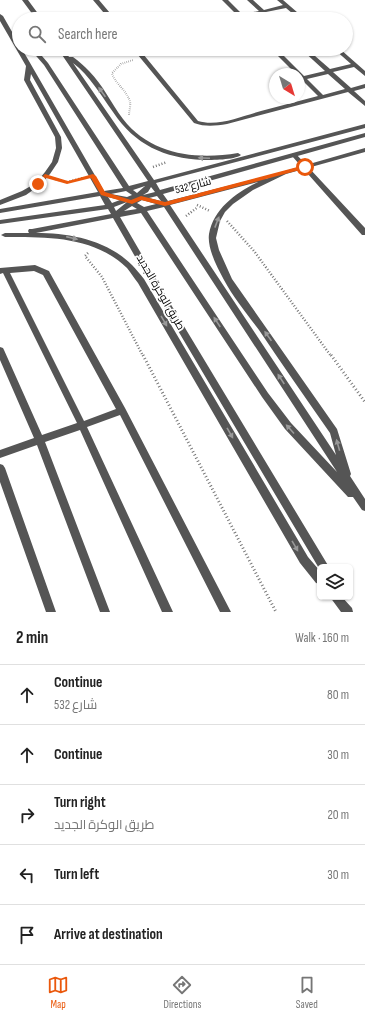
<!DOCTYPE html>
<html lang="en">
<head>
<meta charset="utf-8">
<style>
	:root { --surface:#fff; --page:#f6f6f6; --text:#222; --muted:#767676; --line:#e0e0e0; --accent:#ea580c }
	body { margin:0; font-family:"Sofia Sans Condensed",Cairo,sans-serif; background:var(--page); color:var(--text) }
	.controls { position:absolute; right:12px; bottom:12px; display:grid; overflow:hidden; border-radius:6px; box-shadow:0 1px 3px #0004 }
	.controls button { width:36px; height:36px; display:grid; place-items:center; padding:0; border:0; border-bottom:1px solid var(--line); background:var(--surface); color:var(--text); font:20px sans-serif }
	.compass { position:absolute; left:269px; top:68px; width:36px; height:36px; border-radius:50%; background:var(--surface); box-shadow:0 1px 3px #0004; rotate:142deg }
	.stop { position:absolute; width:12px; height:12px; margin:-9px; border:3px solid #ea580c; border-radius:50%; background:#fff }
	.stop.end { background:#ea580c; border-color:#fff; box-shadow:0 1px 4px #0008 }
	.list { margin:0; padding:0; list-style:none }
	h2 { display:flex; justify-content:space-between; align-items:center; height:52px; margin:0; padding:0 16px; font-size:17px }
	h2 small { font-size:13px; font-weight:400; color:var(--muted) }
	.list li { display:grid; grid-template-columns:26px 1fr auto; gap:12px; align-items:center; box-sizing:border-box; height:60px; padding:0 16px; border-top:1px solid var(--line) }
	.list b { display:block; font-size:15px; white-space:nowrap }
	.list p { margin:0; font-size:13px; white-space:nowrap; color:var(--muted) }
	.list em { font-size:13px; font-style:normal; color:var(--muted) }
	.icon { flex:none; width:22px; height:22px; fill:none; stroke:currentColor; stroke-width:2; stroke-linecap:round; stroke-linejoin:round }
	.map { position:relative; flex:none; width:365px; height:612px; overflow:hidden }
	.search { position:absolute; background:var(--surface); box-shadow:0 1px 3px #0004; left:12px; right:12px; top:12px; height:44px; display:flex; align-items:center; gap:10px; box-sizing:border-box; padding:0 14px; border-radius:22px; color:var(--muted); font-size:15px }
	.sheet { height:352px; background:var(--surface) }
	nav { display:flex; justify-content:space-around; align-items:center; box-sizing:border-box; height:56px; border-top:1px solid var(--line); background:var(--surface); font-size:11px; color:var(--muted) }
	nav a { display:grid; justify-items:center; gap:2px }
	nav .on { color:var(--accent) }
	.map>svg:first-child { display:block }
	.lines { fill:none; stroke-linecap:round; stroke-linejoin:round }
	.path-far2 { stroke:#777; stroke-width:2; stroke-dasharray:0.5 1.5; stroke-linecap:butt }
	.path-far1 { stroke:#777; stroke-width:2.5; stroke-dasharray:1 2; stroke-linecap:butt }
	.path { stroke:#777; stroke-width:3; stroke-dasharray:1 2.5; stroke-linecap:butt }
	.service { fill:#555; fill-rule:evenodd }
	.tertiary { fill:#555; fill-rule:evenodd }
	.oneway { fill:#999 }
	.route { fill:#ea580c }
	.labels { text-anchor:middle; stroke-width:3.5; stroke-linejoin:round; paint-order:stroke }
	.street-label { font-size:11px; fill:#000; stroke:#fff }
</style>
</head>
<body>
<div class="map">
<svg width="365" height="612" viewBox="0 0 365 612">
	<rect width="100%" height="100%" fill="#fff"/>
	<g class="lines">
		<!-- path-far2 -->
		<path class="path-far2" d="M 129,115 C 129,111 131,106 130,102 C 127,90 115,84 112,73 L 121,64 L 133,60"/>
		<!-- path-far1 -->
		<path class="path-far1" d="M 153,167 L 167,162
			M 55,179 L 67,182 L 83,178
			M 197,205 L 210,211
			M 186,216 L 198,207
			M 227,221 L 254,251 L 331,356
			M 88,253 L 85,256 L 102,277 L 143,356"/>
		<!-- path -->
		<path class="path" d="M 143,355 L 276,612
			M 331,355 L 365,402"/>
		<!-- service -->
		<path class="service" d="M 93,0 L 99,0 L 115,19 L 109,19 Z
			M 222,0 L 228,0 L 242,14 L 259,11 L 247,0 L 253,0 L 264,10 L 283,5 L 277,0 L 283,0 L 305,19 L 299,19 L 286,8 L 266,12 L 274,19 L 268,19 L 261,13 L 245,17 L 247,19 L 241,19 Z
			M 133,49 L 139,49 L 198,121 C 218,127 242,116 261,111 C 280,106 299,101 318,96 L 299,77 L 299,74 L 296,74 L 271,49 L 277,49 L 304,76 L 325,71 L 301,49 L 307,49 L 330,69 L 351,64 L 334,49 L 340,49 L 365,71 L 365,76 L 354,67 L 333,72 L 351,88 L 365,84 L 365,88 L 354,91 L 365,101 L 365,106 L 348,92 L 227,124 C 215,126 205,127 194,123 ZM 328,74 L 345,89 L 323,95 L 307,79 Z
			M 294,153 L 296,154 L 365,228 L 365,235 L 362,235 L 292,156 L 291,155 Z
			M 35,265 L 49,271 L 50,273 L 125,408 L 231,612 L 220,612 L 120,415 L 87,427 L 173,612 L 162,612 L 80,430 L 45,442 L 110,612 L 100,612 L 37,445 L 0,458 L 0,450 L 34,438 L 0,360 L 0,347 L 3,348 L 4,350 L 42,435 L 77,423 L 3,273 L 0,274 L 0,268 ZM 34,271 L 43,275 L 116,409 L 84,421 L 10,273 Z
			M 0,464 L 3,465 L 5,468 L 56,612 L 46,612 L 0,482 Z"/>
		<!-- tertiary -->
		<path class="tertiary" d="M 22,0 L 28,0 L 42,19 L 36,19 Z
			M 0,14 L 3,16 L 19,44 L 19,49 L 22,49 L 104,191 L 123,188 L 44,65 L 30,49 L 36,49 L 48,63 L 129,186 L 148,181 L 58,49 L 64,49 L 69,57 L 73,57 C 79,61 84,66 89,71 C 103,85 111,103 123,119 C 151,155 196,160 238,153 L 241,155 C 234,160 212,160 203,160 C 164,158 135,145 113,112 C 100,94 90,76 73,63 L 154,180 L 365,124 L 365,128 L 156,183 L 160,190 L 365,133 L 365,137 L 163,194 L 168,201 L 263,177 L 266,179 L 278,173 L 365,148 L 365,152 L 286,174 L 253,190 L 233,204 L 225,212 L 220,221 L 216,238 L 219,250 L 232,279 L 337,429 L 351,474 L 350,476 L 365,499 L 365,511 L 362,510 L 353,497 L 348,497 L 285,429 L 262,397 L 141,213 L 120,217 L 167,298 L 329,567 L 320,567 L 320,570 L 161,302 L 113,218 L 36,233 C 70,233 107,240 132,265 C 136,269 140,274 144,279 L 308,557 L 320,571 L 320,584 L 316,583 L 300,563 L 138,283 C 134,278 131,273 127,268 C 94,236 47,237 5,237 L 1,235 L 5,233 L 29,233 L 28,231 L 29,229 L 32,229 L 111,214 L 108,209 L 0,224 L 0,220 L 105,205 L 100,196 L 0,213 L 0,209 L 98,192 L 31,74 L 30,80 L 61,137 L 62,148 L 58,162 L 50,174 L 40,185 L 26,195 L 0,205 L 0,200 L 22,191 L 36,183 L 45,172 L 52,162 L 56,148 L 55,137 L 24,80 L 26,66 L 0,21 ZM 258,182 C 236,193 214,208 209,234 C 207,248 217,267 224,280 C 233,297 247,314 259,330 C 282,364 306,399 330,433 L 336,455 L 170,205 ZM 145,186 L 137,193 L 133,190 ZM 151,187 L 155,192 L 143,195 L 148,192 ZM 126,191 L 132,195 L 127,197 L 111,194 ZM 157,196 L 161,201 L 149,198 ZM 108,197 L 120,200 L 112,203 ZM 142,200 L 156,204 L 144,207 L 137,203 ZM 127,202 L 116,211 L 114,207 ZM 132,206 L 137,209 L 124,211 ZM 164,207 L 337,472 L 291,423 L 268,393 L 147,211 Z
			M 330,597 L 342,597 L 352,608 L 353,612 L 341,612 Z"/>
	</g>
	<!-- one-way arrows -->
	<defs><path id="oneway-solid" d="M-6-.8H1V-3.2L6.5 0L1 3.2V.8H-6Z"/></defs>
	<g class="oneway">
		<use href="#oneway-solid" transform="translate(102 92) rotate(-125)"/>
		<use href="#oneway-solid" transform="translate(204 158) rotate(-177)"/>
		<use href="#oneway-solid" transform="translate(217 222) rotate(-69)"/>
		<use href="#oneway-solid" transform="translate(72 238) rotate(13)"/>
		<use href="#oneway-solid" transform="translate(164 321) rotate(60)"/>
		<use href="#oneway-solid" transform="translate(217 322) rotate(-123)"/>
		<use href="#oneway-solid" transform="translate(268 336) rotate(-125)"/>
		<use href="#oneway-solid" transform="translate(281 379) rotate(-123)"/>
		<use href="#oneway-solid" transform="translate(290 429) rotate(-132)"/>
		<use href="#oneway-solid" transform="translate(230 433) rotate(60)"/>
		<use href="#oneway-solid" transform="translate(338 445) rotate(-106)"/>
		<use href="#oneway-solid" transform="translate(295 546) rotate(60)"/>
	</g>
	<!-- route -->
	<path class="route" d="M 305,165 L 307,166 L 307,168 L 165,206 L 141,200 L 132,204 L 101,195 L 91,178 L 67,184 L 46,178 L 39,185 L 35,184 L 45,174 L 68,181 L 93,174 L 96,176 L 105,192 L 131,200 L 141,196 L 165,202 Z"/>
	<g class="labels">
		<!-- street labels -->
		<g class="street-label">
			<text transform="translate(193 185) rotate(-15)" y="4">شارع 532</text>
			<text transform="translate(161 292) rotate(60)" y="4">طريق الوكرة الجديد</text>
		</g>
	</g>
</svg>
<div class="controls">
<button><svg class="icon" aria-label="layers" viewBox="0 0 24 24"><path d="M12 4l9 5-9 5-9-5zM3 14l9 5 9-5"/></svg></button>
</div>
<svg class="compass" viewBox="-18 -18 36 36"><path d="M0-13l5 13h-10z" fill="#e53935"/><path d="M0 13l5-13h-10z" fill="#767676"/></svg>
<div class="stop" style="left:305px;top:167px"></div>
<div class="stop end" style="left:38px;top:184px"></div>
<div class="search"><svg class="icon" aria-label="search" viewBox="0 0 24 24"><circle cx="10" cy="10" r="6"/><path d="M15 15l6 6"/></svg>Search here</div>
</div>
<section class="sheet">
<h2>2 min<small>Walk · 160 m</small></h2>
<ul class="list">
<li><svg class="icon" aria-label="ahead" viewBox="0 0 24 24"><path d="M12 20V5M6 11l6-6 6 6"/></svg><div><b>Continue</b><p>شارع 532</p></div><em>80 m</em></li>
<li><svg class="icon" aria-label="ahead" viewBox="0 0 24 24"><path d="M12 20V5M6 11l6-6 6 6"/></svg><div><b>Continue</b></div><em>30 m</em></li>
<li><svg class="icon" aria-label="right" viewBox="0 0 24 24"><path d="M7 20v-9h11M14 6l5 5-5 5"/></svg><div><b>Turn right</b><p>طريق الوكرة الجديد</p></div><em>20 m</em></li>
<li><svg class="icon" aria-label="left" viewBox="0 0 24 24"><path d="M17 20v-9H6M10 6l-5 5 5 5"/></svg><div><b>Turn left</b></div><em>30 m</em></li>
<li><svg class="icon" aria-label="arrive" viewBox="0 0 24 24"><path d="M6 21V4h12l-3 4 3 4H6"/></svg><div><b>Arrive at destination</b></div></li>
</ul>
</section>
<nav>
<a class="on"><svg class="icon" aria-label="map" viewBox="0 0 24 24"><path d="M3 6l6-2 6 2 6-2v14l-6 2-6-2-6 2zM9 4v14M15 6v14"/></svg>Map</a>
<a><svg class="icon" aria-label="directions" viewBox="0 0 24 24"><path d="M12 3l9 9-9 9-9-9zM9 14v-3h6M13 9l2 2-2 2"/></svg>Directions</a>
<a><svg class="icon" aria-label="saved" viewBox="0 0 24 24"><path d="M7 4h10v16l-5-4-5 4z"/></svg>Saved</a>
</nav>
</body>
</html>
